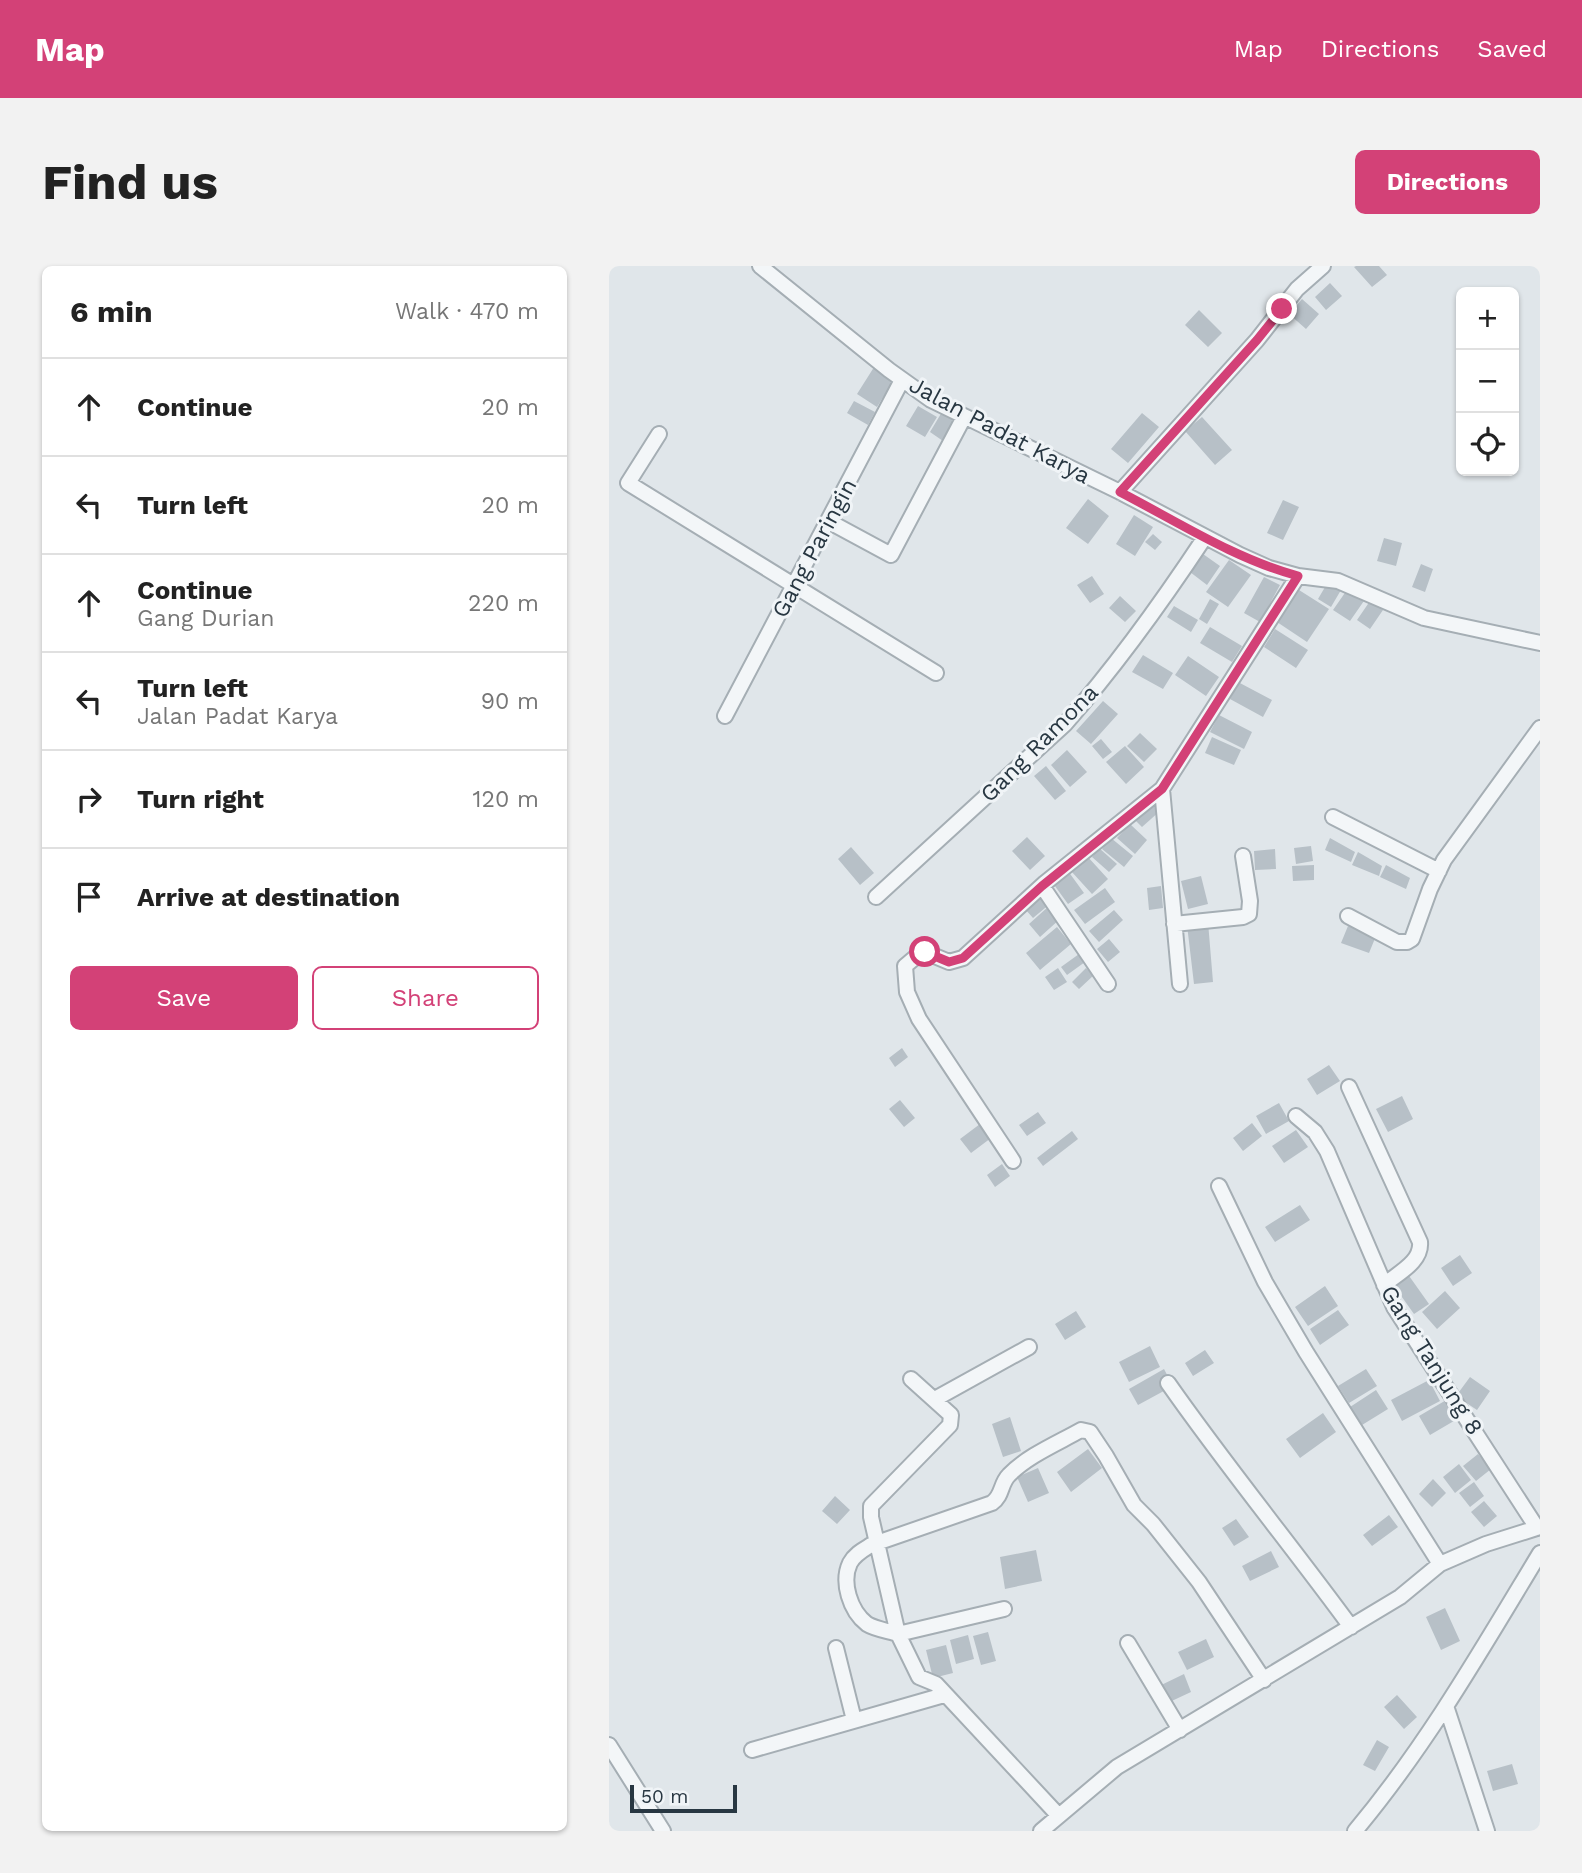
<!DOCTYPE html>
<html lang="en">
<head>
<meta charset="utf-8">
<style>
	:root { --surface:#fff; --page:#f2f2f2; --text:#222; --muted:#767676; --line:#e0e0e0; --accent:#d34177 }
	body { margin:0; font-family:"Work Sans",sans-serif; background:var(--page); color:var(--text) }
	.controls { position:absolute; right:21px; top:21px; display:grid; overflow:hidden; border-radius:10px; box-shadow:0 2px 5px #0004 }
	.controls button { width:63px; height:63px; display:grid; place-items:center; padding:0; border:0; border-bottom:2px solid var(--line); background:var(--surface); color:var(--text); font:35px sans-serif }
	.scale { position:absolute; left:21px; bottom:18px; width:107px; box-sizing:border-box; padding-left:7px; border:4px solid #283742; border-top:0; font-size:19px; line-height:24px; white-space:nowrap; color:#283742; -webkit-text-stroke:5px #f0f4f7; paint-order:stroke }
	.stop { position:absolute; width:21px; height:21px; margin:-16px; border:5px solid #d34177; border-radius:50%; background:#fff }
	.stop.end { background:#d34177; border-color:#fff; box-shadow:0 2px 7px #0008 }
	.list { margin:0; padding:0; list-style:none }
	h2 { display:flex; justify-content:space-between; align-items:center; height:91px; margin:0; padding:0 28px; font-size:30px }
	h2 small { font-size:23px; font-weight:400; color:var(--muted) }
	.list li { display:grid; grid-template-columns:46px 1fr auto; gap:21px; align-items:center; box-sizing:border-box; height:98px; padding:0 28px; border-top:2px solid var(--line) }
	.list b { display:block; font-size:26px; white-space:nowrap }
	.list p { margin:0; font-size:23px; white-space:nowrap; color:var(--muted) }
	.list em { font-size:23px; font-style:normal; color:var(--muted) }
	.actions { display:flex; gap:14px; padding:21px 28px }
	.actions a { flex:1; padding:16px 0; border:2px solid var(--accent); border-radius:10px; text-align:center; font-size:24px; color:var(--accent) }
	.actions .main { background:var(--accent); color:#fff }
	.icon { flex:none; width:38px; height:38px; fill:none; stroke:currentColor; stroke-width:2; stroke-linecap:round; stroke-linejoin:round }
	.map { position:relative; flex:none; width:931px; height:1565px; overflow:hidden; border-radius:10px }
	header { display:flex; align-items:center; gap:42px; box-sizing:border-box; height:98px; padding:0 35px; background:var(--accent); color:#fff }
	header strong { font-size:33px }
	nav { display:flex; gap:38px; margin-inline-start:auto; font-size:24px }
	.intro { display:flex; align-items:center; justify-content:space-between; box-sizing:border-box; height:168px; padding:0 42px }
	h1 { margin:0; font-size:49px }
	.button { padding:18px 32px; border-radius:10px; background:var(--accent); color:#fff; font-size:24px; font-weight:700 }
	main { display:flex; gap:42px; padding:0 42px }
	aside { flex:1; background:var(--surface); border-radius:10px; box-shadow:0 2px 5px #0004 }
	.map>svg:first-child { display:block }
	.building { fill:#b7c0c7 }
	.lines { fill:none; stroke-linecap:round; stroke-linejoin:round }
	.minor-casing { stroke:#a5aeb4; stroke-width:18 }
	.minor { stroke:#f3f6f8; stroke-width:14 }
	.route { stroke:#d34177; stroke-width:9 }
	.labels { text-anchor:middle; stroke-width:6; stroke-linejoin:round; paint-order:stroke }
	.street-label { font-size:23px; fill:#283742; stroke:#f0f4f7 }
</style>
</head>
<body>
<header>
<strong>Map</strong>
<nav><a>Map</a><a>Directions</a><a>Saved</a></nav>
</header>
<div class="intro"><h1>Find us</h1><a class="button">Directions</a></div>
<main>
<aside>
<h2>6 min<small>Walk · 470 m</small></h2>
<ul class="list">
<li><svg class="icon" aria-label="ahead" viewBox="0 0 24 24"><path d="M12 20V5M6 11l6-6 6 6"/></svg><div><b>Continue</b></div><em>20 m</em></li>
<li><svg class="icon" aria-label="left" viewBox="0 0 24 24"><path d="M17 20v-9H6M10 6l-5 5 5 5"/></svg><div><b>Turn left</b></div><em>20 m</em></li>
<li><svg class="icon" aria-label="ahead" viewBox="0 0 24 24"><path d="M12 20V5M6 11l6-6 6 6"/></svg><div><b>Continue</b><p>Gang Durian</p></div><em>220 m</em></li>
<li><svg class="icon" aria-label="left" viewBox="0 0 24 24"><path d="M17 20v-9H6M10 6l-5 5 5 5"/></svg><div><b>Turn left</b><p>Jalan Padat Karya</p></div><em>90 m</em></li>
<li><svg class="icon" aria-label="right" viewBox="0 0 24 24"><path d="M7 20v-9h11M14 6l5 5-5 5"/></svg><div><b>Turn right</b></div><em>120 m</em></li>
<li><svg class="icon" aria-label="arrive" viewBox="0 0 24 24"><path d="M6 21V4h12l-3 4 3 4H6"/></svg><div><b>Arrive at destination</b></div></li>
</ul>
<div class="actions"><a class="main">Save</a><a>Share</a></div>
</aside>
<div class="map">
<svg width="931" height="1565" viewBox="0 0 931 1565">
	<rect width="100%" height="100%" fill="#e0e6ea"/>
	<!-- building -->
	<path class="building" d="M 747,0 L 770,0 L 778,9 L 763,21 L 745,1 Z
		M 721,17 L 733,30 L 717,44 L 706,31 Z
		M 693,33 L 710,48 L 697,63 L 680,48 Z
		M 590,44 L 613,67 L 599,81 L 576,59 Z
		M 267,98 L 287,110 L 268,141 L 248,128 Z
		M 245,135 L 266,146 L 259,159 L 238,147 Z
		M 309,140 L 328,151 L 316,171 L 297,160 Z
		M 333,146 L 346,155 L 334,175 L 321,166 Z
		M 533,147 L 550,161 L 519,197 L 502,183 Z
		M 593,151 L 623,184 L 606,199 L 576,165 Z
		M 479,233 L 500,250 L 479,278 L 457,262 Z
		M 674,234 L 690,241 L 674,274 L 658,267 Z
		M 525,249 L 544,261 L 526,290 L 507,278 Z
		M 544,268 L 553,276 L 546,284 L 536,276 Z
		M 775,272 L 793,277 L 787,300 L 768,295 Z
		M 594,288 L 611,300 L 598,319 L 581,306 Z
		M 620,294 L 642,309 L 619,341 L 597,326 Z
		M 812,298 L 824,303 L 816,326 L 803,321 Z
		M 483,310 L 495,328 L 481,337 L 468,319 Z
		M 655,311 L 671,319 L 651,356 L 635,347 Z
		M 719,316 L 732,324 L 722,341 L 709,333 Z
		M 740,321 L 757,332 L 741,355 L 724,344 Z
		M 690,324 L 720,343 L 698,376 L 668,356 Z
		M 511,330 L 527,345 L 516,356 L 500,342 Z
		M 601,333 L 610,338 L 598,358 L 590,353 Z
		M 761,335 L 774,344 L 761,363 L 748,354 Z
		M 565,340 L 589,354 L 582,366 L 558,351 Z
		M 601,361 L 633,380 L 623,396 L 591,377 Z
		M 666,363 L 699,384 L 687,402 L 655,381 Z
		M 534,389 L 564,407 L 554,423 L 523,406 Z
		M 579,390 L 610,411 L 597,430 L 566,409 Z
		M 629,416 L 663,434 L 654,451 L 621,433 Z
		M 494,435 L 509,448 L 482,478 L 467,465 Z
		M 610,449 L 643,466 L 635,483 L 601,466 Z
		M 531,467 L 548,483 L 535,496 L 518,480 Z
		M 603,471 L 632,484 L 625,499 L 596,487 Z
		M 492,473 L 503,486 L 494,493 L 483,480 Z
		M 516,480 L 535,501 L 517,518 L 497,496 Z
		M 458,484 L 478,506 L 461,521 L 442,499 Z
		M 437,500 L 457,525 L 446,534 L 425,510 Z
		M 542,535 L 551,545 L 533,561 L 524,552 Z
		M 521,558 L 538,574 L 526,588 L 508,572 Z
		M 418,571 L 436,590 L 421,604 L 403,585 Z
		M 502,572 L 524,590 L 515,601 L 493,583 Z
		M 721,572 L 746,586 L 742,596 L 716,584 Z
		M 702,580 L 704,595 L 687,598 L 685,582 Z
		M 242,581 L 265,607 L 251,619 L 229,593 Z
		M 490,582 L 508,598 L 500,606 L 483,591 Z
		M 666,583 L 667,603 L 646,604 L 645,585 Z
		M 749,586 L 773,600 L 770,610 L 743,599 Z
		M 478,590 L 499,613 L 483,628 L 462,605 Z
		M 705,599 L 705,614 L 684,615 L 683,600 Z
		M 777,599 L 801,612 L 797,623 L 771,611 Z
		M 459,605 L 475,627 L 459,638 L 443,616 Z
		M 592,610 L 599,638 L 579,643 L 572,615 Z
		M 552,620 L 554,642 L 540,644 L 538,622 Z
		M 496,622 L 506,636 L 476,658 L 465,644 Z
		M 434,628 L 442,637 L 424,652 L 416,643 Z
		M 440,640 L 451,653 L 431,671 L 420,658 Z
		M 505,644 L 514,654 L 490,676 L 480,665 Z
		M 599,656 L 604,716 L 585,718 L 578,659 Z
		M 739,660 L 767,670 L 760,687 L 732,677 Z
		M 448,661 L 462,678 L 431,704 L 417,687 Z
		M 500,673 L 511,686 L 499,696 L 488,683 Z
		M 470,688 L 476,696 L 458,709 L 452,701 Z
		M 449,702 L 458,716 L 445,724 L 436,711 Z
		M 477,702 L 485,709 L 470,723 L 463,716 Z
		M 293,782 L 299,791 L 286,801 L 280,792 Z
		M 720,799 L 731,815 L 708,829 L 698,813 Z
		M 793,830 L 804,853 L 779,866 L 767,843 Z
		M 291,834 L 306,852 L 295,861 L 280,843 Z
		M 670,837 L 680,855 L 657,868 L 647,850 Z
		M 429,846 L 437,857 L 418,870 L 410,859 Z
		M 375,855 L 386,869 L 362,887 L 351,873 Z
		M 643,857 L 653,870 L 634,885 L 624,872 Z
		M 687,864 L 699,881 L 675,897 L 663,880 Z
		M 463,865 L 469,873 L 434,900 L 428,892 Z
		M 393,898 L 401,910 L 386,921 L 378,909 Z
		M 691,939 L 701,954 L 666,976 L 656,961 Z
		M 851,989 L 863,1007 L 844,1020 L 832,1002 Z
		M 798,1007 L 820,1038 L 805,1048 L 783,1017 Z
		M 716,1020 L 729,1040 L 699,1060 L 686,1041 Z
		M 836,1025 L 851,1042 L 828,1063 L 813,1046 Z
		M 729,1044 L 740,1059 L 711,1079 L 701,1063 Z
		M 467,1045 L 477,1061 L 456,1074 L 446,1058 Z
		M 541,1080 L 551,1101 L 520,1116 L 510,1096 Z
		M 596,1084 L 605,1097 L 584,1110 L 576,1097 Z
		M 555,1103 L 564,1120 L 529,1139 L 520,1123 Z
		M 757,1103 L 768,1120 L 740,1137 L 729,1120 Z
		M 861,1111 L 881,1125 L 868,1144 L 847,1130 Z
		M 820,1114 L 831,1135 L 793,1155 L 782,1134 Z
		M 767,1124 L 779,1143 L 753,1159 L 741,1141 Z
		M 839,1133 L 850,1152 L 821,1169 L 810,1150 Z
		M 714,1147 L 727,1166 L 691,1192 L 677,1173 Z
		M 401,1151 L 412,1185 L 394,1191 L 383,1158 Z
		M 479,1183 L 493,1202 L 462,1226 L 448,1206 Z
		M 869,1188 L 882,1203 L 867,1215 L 854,1200 Z
		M 850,1198 L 862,1214 L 846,1227 L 834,1211 Z
		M 429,1202 L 440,1227 L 419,1236 L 408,1211 Z
		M 824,1213 L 837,1227 L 823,1241 L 810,1228 Z
		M 865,1216 L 875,1230 L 861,1241 L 850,1227 Z
		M 226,1230 L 241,1244 L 228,1258 L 213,1245 Z
		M 875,1235 L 888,1250 L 875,1261 L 862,1246 Z
		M 780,1249 L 789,1261 L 763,1280 L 754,1269 Z
		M 627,1253 L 640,1271 L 625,1280 L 613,1262 Z
		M 427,1284 L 433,1315 L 396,1323 L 391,1291 Z
		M 662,1285 L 670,1301 L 641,1315 L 633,1300 Z
		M 836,1342 L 851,1375 L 832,1384 L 817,1351 Z
		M 379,1366 L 387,1395 L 372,1399 L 364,1370 Z
		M 359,1369 L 365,1393 L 347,1398 L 341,1374 Z
		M 597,1373 L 605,1391 L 578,1404 L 569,1386 Z
		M 337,1379 L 344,1407 L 324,1412 L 317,1384 Z
		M 575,1408 L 582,1426 L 552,1440 L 544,1423 Z
		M 788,1429 L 808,1451 L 795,1463 L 775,1441 Z
		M 768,1474 L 780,1481 L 766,1505 L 754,1499 Z
		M 903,1498 L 909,1518 L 884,1525 L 878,1505 Z"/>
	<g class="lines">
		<defs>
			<path id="minor" d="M 151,0 L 280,104 L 322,134 L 511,226 L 631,289 L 660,302 L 689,310 L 729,315 L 815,352 L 931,377
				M 50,168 L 19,217 L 327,407
				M 511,226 L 648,74 L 688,23 L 714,0
				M 219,255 L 282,289 L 355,151
				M 116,450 L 293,114
				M 553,523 L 571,718
				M 724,551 L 830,605
				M 433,620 L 499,718
				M 267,631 L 456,458 C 508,399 553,336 596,271
				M 739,650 L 788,676 L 798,676 L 803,673 L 821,623 L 835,594 L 931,462
				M 565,658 L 634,651 L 640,648 L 641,635 L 634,590
				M 740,821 L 811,976 C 813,996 789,1007 775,1019
				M 687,850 L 706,866 L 718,885 L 785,1041 L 928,1262
				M 404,895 L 310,753 L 298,726 L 296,700 L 309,689 L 316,686 L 340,696 L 354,692 L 436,617 L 553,523 L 689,310
				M 610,920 L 656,1016 L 697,1086 L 831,1298
				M 302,1113 L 342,1149 L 341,1159 L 262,1240 L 262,1251 L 289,1368 L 395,1343
				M 559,1117 C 617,1200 682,1279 742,1361
				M 326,1133 L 420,1081
				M 519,1377 L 571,1464
				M 227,1382 L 245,1454
				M 838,1443 L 878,1565
				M 0,1479 L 54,1565
				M 143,1484 L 335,1429
				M 450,1550 L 327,1418 L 310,1411 L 289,1368 C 280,1365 266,1363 258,1358 C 241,1345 232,1316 241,1297 C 246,1288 254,1284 262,1279 L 383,1237 C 394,1229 391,1218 400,1209 C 418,1190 449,1177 472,1164 L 481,1166 L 497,1190 L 525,1239 L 544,1258 L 590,1316 L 655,1414
				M 432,1565 L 508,1501 L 791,1331 L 831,1298 L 877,1278 L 931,1261
				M 746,1565 C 818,1479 873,1383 931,1287"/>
		</defs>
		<!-- minor casing -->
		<use href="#minor" class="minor-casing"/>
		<!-- minor -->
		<use href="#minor" class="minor"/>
	</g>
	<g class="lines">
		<!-- route -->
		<path class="route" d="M 316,686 L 340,696 L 354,692 L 433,620 L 553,523 L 689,310 C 626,293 569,256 511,226 L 648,74 L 673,43"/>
	</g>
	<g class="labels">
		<!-- street labels -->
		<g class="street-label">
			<text transform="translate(391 164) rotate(28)" y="8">Jalan Padat Karya</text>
			<text transform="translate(205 282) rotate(-62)" y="8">Gang Paringin</text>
			<text transform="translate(430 477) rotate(-45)" y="8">Gang Ramona</text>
			<text transform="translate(823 1094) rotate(58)" y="8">Gang Tanjung 8</text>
		</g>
	</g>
</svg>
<div class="controls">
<button>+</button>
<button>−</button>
<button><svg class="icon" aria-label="locate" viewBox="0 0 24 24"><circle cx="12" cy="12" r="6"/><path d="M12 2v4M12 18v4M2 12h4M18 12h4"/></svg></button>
</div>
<div class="scale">50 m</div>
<div class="stop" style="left:316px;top:686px"></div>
<div class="stop end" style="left:673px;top:43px"></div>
</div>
</main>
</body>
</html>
